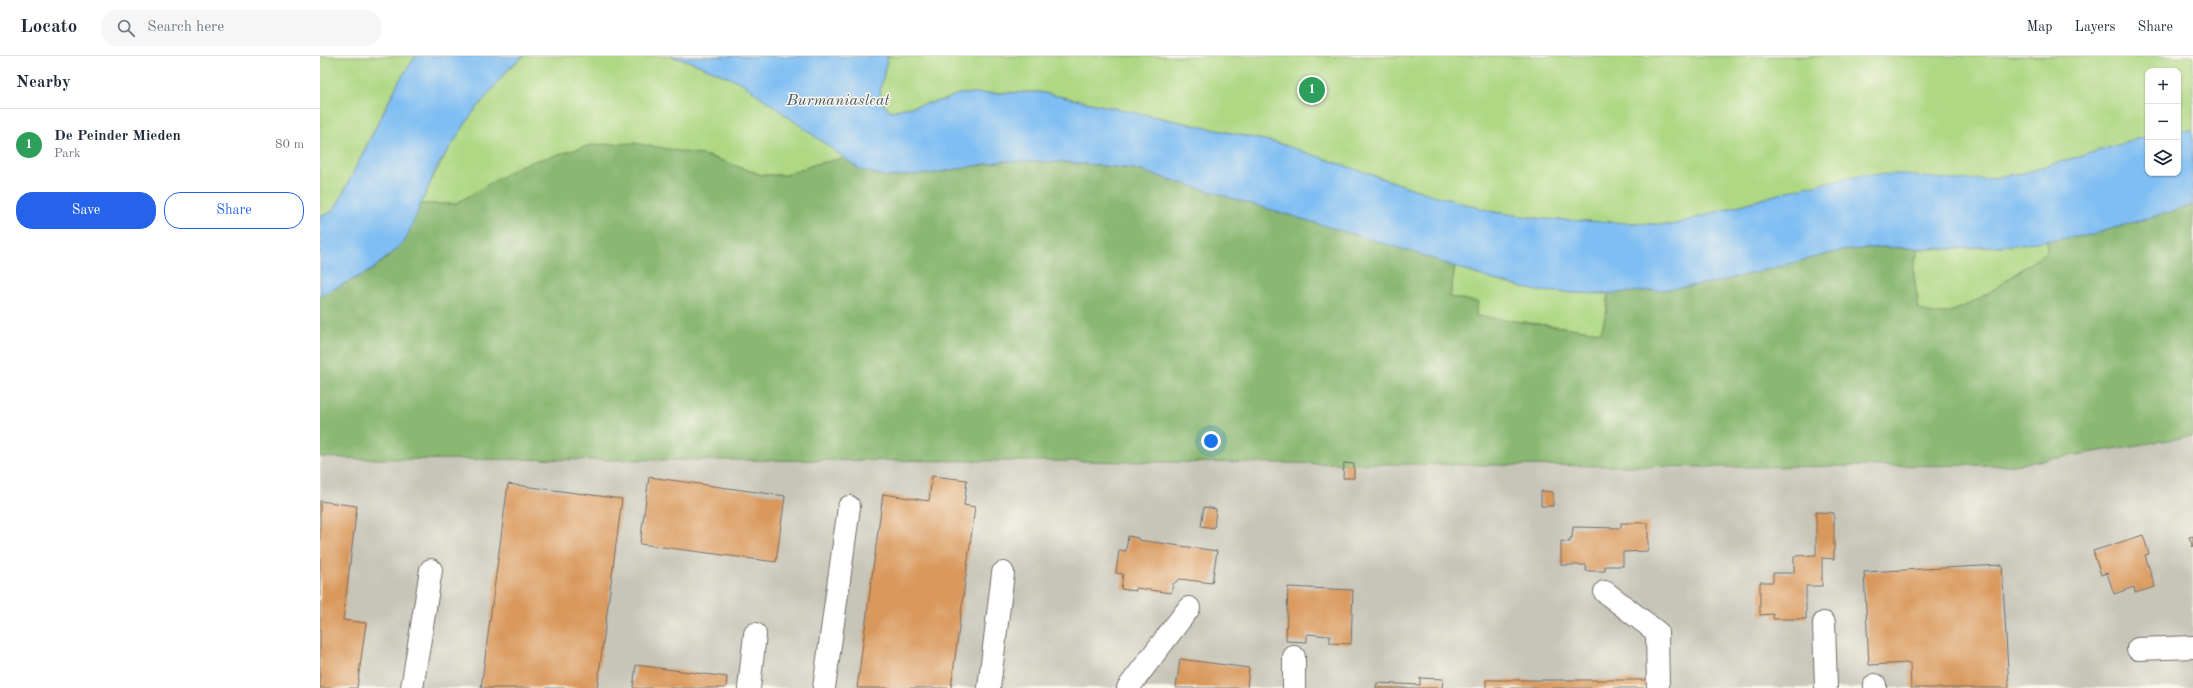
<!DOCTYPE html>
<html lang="en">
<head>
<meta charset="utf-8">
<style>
	:root { --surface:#fff; --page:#f6f6f7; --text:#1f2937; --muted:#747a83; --line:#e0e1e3; --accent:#2563eb }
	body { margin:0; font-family:"Old Standard TT",serif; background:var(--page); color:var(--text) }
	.controls { position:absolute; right:12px; top:12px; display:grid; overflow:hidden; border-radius:8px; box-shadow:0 1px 3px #0004 }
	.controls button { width:36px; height:36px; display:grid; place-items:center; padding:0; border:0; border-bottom:1px solid var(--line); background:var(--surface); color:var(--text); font:20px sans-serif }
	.you { position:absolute; left:891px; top:385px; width:14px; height:14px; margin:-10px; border:3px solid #fff; border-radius:50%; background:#1a73e8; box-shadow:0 0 0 6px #1a73e833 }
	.badge { display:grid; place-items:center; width:26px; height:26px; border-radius:50%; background:var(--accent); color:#fff; font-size:13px; font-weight:700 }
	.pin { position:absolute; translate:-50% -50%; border:2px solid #fff; box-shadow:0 1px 4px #0006 }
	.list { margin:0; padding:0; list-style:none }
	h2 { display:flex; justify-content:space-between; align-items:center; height:52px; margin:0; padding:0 16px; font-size:17px }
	h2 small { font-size:13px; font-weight:400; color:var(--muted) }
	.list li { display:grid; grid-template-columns:26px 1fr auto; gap:12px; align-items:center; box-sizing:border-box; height:72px; padding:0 16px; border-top:1px solid var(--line) }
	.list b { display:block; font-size:15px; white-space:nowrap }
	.list p { margin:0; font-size:13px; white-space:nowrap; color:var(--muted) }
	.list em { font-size:13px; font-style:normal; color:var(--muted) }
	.actions { display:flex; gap:8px; padding:12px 16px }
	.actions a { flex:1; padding:9px 0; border:1px solid var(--accent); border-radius:16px; text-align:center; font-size:14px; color:var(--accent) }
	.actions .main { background:var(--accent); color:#fff }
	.icon { flex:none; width:22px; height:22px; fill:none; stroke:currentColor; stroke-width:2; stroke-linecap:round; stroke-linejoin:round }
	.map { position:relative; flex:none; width:1873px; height:632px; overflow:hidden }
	header { display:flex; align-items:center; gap:24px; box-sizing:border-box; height:56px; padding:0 20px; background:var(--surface); border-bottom:1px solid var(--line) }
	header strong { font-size:19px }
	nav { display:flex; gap:22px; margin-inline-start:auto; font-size:14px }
	.search { width:280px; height:36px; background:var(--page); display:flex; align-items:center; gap:10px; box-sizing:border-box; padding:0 14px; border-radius:16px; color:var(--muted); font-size:15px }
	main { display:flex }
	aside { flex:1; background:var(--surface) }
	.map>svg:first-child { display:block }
	.industrial { fill:#c6c5b8 }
	.green { fill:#aed884; stroke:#6c8258 }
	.forest { fill:#8ab872; stroke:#5a724e }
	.water { fill:#7fbef3; stroke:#55748f }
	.building { fill:#d9985c }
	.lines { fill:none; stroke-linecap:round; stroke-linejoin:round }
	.minor-casing { stroke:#726e67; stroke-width:24 }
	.minor { stroke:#fff; stroke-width:22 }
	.labels { text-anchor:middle; stroke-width:3; stroke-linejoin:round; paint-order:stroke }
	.water-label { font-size:16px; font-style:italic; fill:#445767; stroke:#fbf7ec }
</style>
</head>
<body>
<header>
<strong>Locato</strong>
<div class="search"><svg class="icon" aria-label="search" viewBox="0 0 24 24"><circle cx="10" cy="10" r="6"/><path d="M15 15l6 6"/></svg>Search here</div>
<nav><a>Map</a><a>Layers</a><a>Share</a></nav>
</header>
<main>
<aside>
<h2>Nearby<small></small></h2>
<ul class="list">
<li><span class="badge" style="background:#2e9e5b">1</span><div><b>De Peinder Mieden</b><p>Park</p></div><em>80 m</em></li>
</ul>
<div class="actions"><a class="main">Save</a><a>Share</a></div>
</aside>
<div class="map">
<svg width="1873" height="632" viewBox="0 0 1873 632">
	<rect width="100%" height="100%" fill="#fbf7ec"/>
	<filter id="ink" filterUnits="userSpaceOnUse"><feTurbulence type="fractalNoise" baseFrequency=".025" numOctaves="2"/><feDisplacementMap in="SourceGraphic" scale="8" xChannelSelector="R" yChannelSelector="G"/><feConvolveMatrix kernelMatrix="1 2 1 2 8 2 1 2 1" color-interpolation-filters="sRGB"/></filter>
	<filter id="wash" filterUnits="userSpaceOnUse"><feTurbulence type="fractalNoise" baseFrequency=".012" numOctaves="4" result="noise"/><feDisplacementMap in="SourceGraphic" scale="16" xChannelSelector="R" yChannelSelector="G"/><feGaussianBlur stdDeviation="0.9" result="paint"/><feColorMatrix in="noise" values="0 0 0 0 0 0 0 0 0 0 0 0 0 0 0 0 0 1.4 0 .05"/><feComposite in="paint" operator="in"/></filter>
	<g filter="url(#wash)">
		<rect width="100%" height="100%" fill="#f6ebd6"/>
		<!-- industrial -->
		<path class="industrial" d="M 1873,321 L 1873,632 L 0,632 L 0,370 Z"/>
		<!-- green -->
		<path class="green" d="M 0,0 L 96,0 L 79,25 L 18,147 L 10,157 L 0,160 Z
			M 204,0 L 350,0 L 369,5 L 422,27 L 525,102 L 496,108 L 466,119 L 442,119 L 388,100 L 160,134 L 135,148 L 100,148 C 124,97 160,35 204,0 Z
			M 568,0 L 1873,0 L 1873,74 L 1858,75 L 1858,15 L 1828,15 L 1828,80 L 1703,117 L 1665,123 L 1469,135 L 1352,169 L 1223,163 L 1174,156 L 1106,137 L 958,87 L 719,36 L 638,38 L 624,44 L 571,55 L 563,48 L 560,35 Z
			M 1727,184 L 1727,194 L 1721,200 C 1691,219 1650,258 1614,258 C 1609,258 1604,255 1599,253 L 1593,212 L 1599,193 C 1642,194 1684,190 1727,184 Z
			M 1135,211 C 1187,229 1232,240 1288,237 L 1287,254 L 1281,276 L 1156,260 L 1130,241 Z"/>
		<!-- forest -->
		<path class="forest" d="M 315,87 L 388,100 L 442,119 L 466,119 L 496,108 L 525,102 L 541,114 L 615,117 L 683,105 L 746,106 L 815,113 L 1099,198 L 1135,211 L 1130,241 L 1158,246 L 1156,260 L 1281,276 L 1287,254 L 1288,237 L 1341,234 L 1397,226 L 1520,195 L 1563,191 L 1599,193 L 1593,212 L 1599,253 C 1604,254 1609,258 1614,258 C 1649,258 1691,219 1721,200 L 1727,194 L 1727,184 L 1770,179 L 1873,149 L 1873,380 L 1694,409 L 1409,411 L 728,405 L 41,403 L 0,401 L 0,240 L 52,214 L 72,198 L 100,148 L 135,148 L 201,109 L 271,89 Z"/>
		<!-- water -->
		<path class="water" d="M 96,0 L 204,0 L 191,10 L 152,58 L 117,111 L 85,185 L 52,214 L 0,240 L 0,160 L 10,157 L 18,147 L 79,25 Z
			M 350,0 L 568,0 L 560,35 L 563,48 L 571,55 L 624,44 L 638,38 L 719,36 L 958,87 L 1106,137 L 1174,156 L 1223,163 L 1352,169 L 1469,135 L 1538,119 L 1578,118 L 1631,124 L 1665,123 L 1703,117 L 1828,80 L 1828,117 L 1858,117 L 1858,75 L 1873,74 L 1873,149 L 1770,179 L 1694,189 L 1625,193 L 1563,191 L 1520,195 L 1397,226 L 1341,234 L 1280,238 L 1218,235 L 1170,223 L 1099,198 L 815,113 L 746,106 L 683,105 L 615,117 L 568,121 L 541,114 L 422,27 L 369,5 Z"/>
		<g id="blocks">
			<!-- building -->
			<path class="building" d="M 1024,407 L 1034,408 L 1034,422 L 1023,422 Z
				M 612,420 L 647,424 L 644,449 L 655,451 L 631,632 L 537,632 L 563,438 L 609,445 Z
				M 329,421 L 465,440 L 456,506 L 320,488 Z
				M 188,428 L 302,443 L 277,632 L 161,632 Z
				M 1221,435 L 1233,436 L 1233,450 L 1221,450 Z
				M 0,445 L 37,450 L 23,564 L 46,567 L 37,632 L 0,632 Z
				M 884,451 L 896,453 L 894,472 L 881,470 Z
				M 1496,456 L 1514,457 L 1514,503 L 1502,502 L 1502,530 L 1486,530 L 1486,563 L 1453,563 L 1453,558 L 1440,559 L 1440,526 L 1453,526 L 1453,517 L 1474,517 L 1474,500 L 1496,499 Z
				M 1301,467 L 1328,467 L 1328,495 L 1303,496 L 1303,510 L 1285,510 L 1285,515 L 1266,515 L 1266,509 L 1241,509 L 1241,485 L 1250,486 L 1250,482 L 1252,482 L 1253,471 L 1301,472 Z
				M 1823,479 L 1829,498 L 1825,499 L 1835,531 L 1815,537 L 1814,531 L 1794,538 L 1787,517 L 1781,519 L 1773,495 Z
				M 808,480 L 818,482 L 818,484 L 897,495 L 892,527 L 860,523 L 853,528 L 851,537 L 816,532 L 816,535 L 801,533 L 803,518 L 796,517 L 799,494 L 806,495 Z
				M 1873,480 L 1873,491 L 1869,481 Z
				M 1682,509 L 1689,632 L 1591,632 L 1590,607 L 1549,609 L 1544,516 Z
				M 968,531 L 1033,534 L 1031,588 L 1010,587 L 1010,580 L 987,578 L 987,586 L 966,585 Z
				M 860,603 L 929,612 L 927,632 L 856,632 Z
				M 316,609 L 407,621 L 406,632 L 313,632 Z
				M 1100,622 L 1123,623 L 1122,632 L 1056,632 L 1057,627 L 1100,629 Z
				M 1166,624 L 1327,624 L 1327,632 L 1166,632 Z"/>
		</g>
	</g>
	<g filter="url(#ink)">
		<use href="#blocks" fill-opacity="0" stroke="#726e67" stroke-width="1"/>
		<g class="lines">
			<defs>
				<path id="minor" d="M 1285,536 L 1337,576 L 1338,632
					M 1504,567 L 1506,632
					M 1818,593 L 1873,591
					M 1555,629 L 1555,632
					M 92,632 L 111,514
					M 429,632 L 435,578
					M 504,632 L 529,451
					M 669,632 L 683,517
					M 808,632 L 869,552
					M 974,632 L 974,601"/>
			</defs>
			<!-- minor casing -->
			<use href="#minor" class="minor-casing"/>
			<!-- minor -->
			<use href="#minor" class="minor"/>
		</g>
	</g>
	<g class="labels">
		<!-- water labels -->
		<g class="water-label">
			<text x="518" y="49">Burmaniasleat</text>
		</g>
	</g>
</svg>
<div class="controls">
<button>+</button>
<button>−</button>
<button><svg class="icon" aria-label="layers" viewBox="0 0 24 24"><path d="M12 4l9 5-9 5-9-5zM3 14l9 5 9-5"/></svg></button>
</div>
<div class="you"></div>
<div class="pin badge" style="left:992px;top:34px;background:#2e9e5b">1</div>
</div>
</main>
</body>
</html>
